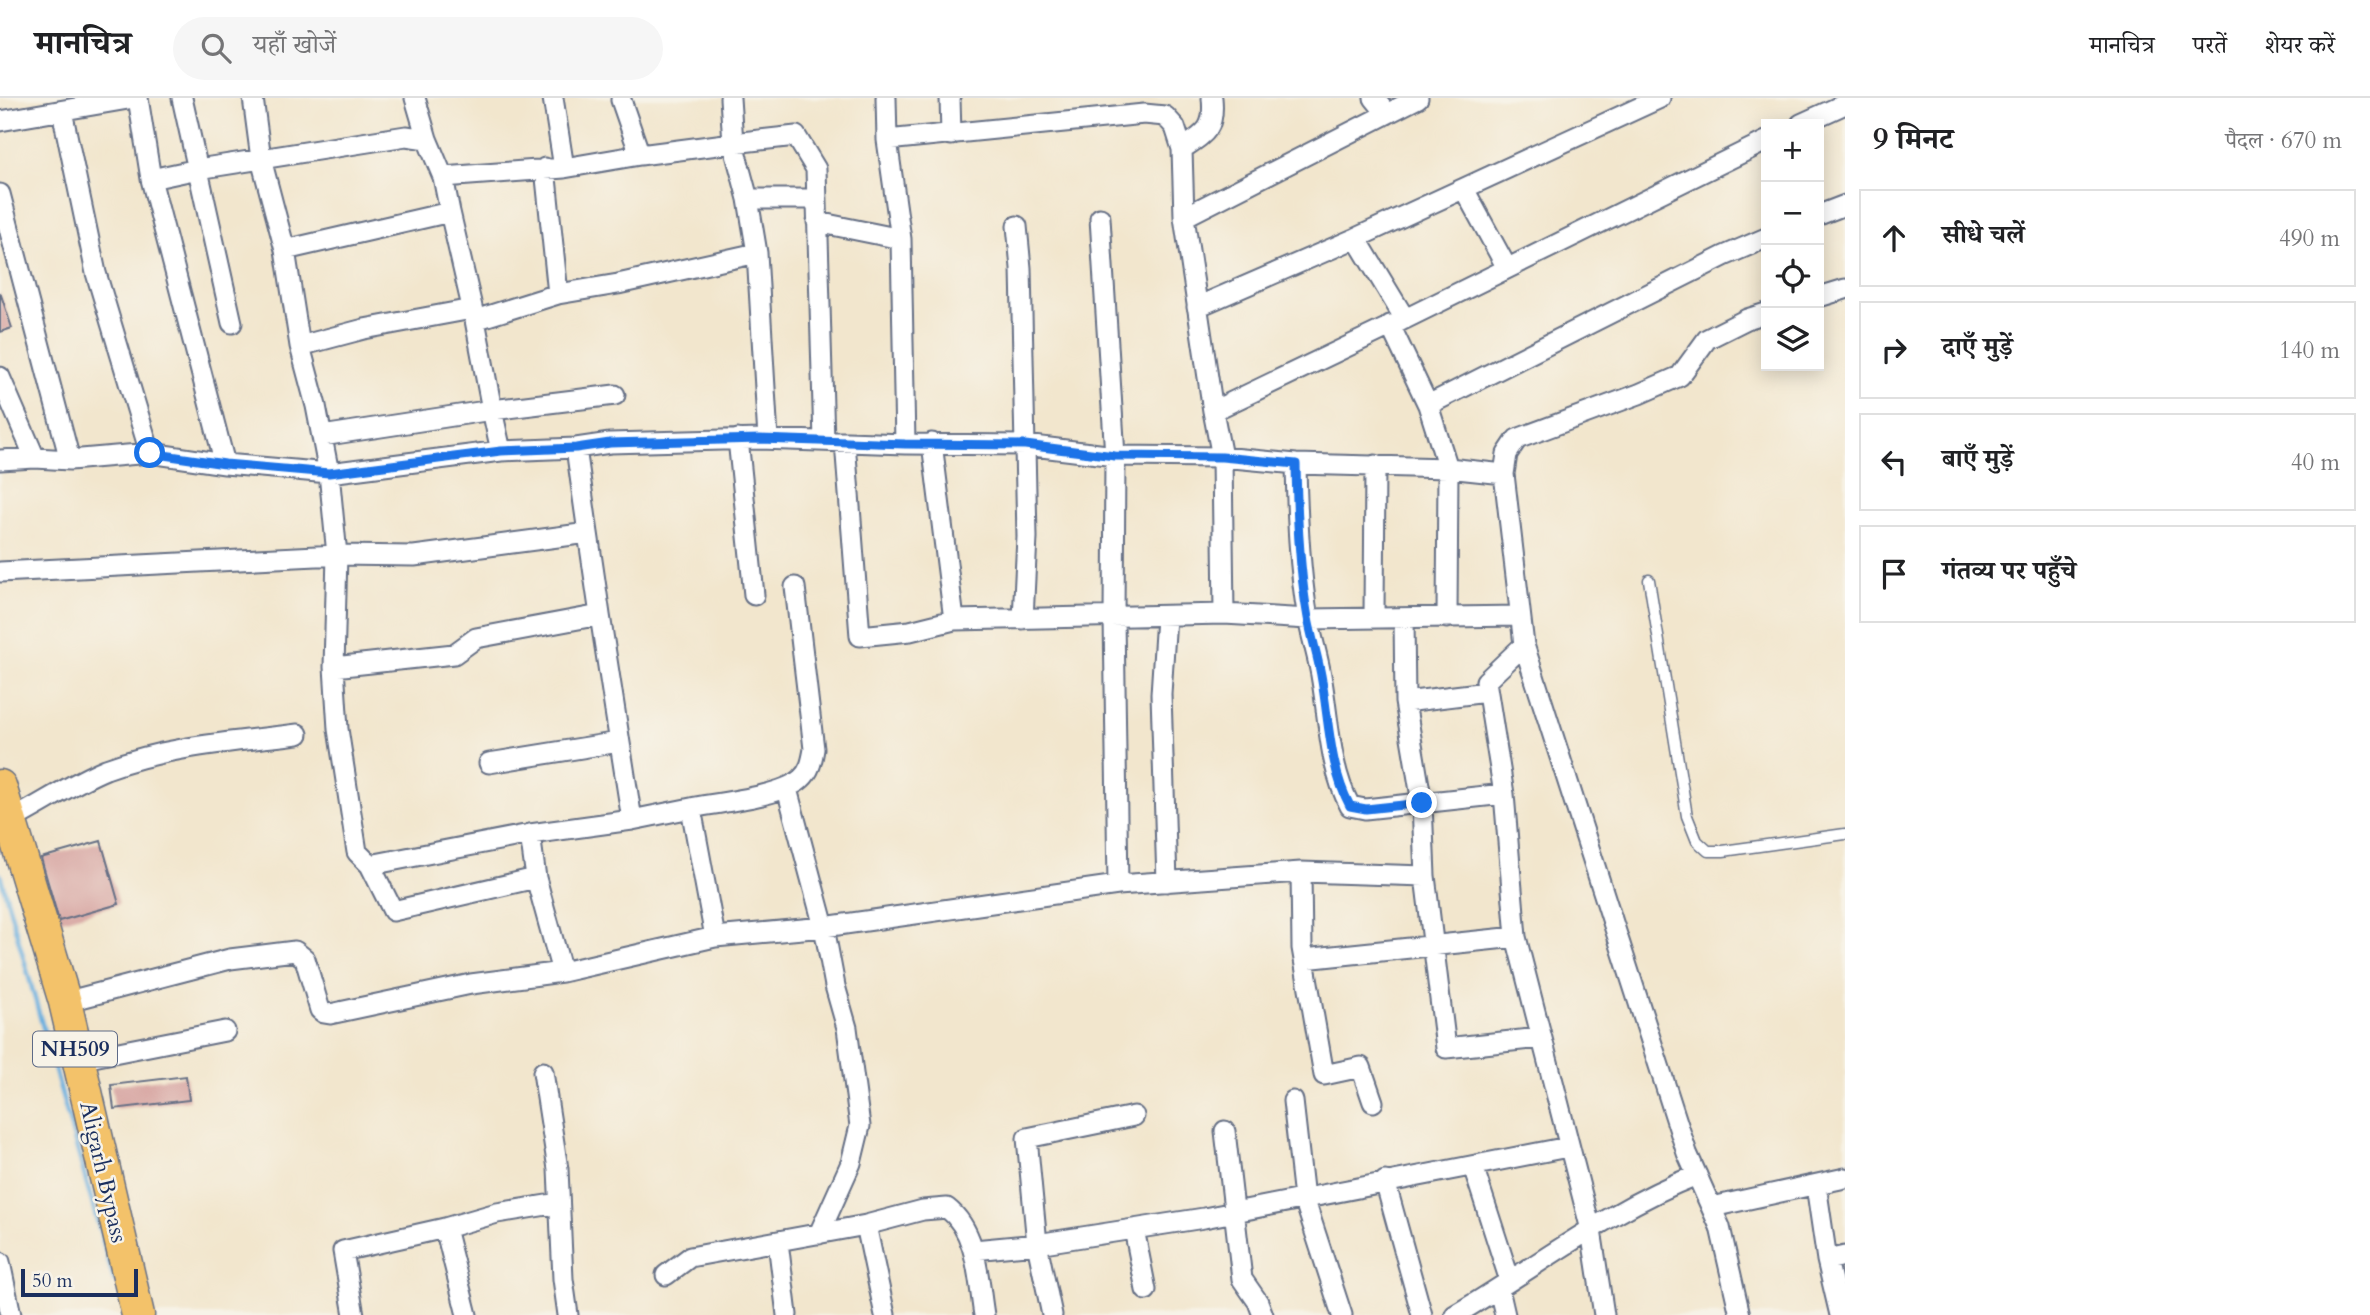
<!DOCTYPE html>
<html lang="hi">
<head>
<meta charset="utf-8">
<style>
	:root { --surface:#fff; --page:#f6f6f6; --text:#202124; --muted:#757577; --line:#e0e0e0 }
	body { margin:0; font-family:Cardo,"Noto Serif Devanagari",serif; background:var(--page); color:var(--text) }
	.controls { position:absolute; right:21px; top:21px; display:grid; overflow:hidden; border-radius:0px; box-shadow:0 4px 18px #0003 }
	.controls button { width:63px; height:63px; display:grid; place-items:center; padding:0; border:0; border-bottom:2px solid var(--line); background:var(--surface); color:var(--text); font:35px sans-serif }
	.scale { position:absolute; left:21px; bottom:18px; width:117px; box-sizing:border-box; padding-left:7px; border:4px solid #1b2f5e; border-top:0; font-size:19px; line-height:24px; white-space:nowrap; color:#1b2f5e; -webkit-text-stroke:5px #f7f3e8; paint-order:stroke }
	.stop { position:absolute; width:21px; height:21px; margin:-16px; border:5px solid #1a73e8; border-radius:50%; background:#fff }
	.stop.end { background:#1a73e8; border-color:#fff; box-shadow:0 2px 7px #0008 }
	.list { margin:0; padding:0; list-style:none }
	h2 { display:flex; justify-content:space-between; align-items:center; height:91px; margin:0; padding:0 28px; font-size:30px }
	h2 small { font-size:23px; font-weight:400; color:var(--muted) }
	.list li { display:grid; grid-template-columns:46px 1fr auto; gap:21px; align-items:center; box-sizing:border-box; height:98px; margin:0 14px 14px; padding:0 14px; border:2px solid var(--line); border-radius:0px }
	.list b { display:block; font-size:26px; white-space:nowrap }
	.list em { font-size:23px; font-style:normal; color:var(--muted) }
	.icon { flex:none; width:38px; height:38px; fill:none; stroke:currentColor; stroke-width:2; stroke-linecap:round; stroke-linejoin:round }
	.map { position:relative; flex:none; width:1845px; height:1217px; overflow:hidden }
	header { display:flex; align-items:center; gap:42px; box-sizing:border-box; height:98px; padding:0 35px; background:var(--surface); border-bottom:2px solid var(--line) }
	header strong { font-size:33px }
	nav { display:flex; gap:38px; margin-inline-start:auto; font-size:24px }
	.search { width:490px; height:63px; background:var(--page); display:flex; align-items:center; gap:18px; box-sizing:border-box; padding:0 24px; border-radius:38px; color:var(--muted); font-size:26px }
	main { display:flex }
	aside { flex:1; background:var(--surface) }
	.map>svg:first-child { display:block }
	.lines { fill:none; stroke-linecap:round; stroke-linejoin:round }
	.stream { stroke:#68afdf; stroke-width:4.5 }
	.building { fill:#d6a29f }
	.service-casing { stroke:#666f85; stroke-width:13 }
	.minor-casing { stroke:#666f85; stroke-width:23 }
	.trunk-casing { stroke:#666f85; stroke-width:35 }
	.service { stroke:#fff; stroke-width:10 }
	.minor { stroke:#fff; stroke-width:19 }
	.trunk { stroke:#f3c26a; stroke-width:32 }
	.route { stroke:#1a73e8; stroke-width:9 }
	.labels { text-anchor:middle; stroke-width:5; stroke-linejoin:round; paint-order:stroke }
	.shield { fill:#f7f3e8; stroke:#5d6a87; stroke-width:2 }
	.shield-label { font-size:21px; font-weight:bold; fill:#1b2f5e }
	.street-label { font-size:23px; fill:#1b2f5e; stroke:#f7f3e8 }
</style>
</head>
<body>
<header>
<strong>मानचित्र</strong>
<div class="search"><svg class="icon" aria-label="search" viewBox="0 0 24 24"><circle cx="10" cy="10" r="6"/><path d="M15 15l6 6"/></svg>यहाँ खोजें</div>
<nav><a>मानचित्र</a><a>परतें</a><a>शेयर करें</a></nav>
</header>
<main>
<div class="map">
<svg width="1845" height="1217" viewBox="0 0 1845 1217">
	<rect width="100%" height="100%" fill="#f7f3e8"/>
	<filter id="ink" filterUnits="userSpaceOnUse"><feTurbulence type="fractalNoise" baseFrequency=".0143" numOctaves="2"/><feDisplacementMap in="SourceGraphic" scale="14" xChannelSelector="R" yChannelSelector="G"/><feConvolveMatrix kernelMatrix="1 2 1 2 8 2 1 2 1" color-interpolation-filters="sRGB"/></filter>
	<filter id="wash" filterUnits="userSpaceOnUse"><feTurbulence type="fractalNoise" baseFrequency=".00686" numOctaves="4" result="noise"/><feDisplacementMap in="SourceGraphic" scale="28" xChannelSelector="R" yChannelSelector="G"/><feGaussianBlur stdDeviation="1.57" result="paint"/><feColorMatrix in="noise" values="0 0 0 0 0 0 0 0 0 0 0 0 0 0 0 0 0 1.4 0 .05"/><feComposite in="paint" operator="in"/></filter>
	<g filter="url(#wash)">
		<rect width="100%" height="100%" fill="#f2e6cd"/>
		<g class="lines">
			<!-- stream -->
			<path class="stream" d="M 0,776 L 114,1183"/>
		</g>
		<g id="blocks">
			<!-- building -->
			<path class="building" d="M 0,194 L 12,230 L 0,234 Z
				M 101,743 L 119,806 L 59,823 L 41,760 Z
				M 186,978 L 189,1002 L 114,1011 L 111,987 Z"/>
		</g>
	</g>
	<g filter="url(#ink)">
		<use href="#blocks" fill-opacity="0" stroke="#666f85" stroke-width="2"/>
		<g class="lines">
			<defs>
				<path id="service" d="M 1649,482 L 1687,718 L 1697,743 L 1708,753 L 1723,753 L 1845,736"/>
				<path id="minor" d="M 138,0 L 151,81 L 225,366
					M 182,0 L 232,225
					M 253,0 L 261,61 L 285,152 L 450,114 L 475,222 L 492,312 L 322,338
					M 415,0 L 427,41 L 443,79
					M 553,0 L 564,70
					M 730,0 L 733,45 L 796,38 L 816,71 L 824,343
					M 886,0 L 887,42
					M 950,0 L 951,37
					M 1374,0 L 1387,16
					M 621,2 L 640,57
					M 62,13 L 96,175 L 150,355
					M 0,23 L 134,0
					M 1801,26 L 1845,6
					M 1182,51 C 1206,35 1215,31 1212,0
					M 545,70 L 558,196
					M 151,81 L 198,71 L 406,38 L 427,41
					M 1464,91 L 1507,170
					M 0,96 L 70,362
					M 748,101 L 757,155 L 768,341
					M 450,114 L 443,79 L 564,70 L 640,57 L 733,45 L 748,101 L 816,101
					M 1819,117 L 1845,107
					M 1184,119 L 1418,0
					M 1100,120 L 1115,358 L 1114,520 L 1118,787
					M 817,124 L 901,141 L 887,42 L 1144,16 L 1165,18 L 1175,29 L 1182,51 L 1184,119 L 1213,313 L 1222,359 L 1224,516 L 1308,521 L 1520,518
					M 1017,128 L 1021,170 L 1027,439 L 1023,521
					M 1356,140 L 1405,221
					M 901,141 L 905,346
					M 285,152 L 300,248 L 316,308 L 329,375 L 337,457 L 334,569 L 338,631 L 357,754 L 370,767 L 393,813 L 536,780 L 530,736 L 632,722 L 691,710
					M 1819,199 L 1845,191
					M 1197,209 L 1356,140 L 1660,0
					M 475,222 L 558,196 L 618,186 L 757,155
					M 1390,227 L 1428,307
					M 300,248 L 364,231 L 472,211
					M 0,279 L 35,360
					M 1213,313 L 1405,221 L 1766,43
					M 738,341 L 754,497
					M 845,344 L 860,538 L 910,533 L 954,522
					M 932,345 L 954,522 L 1224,516
					M 501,353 L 492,312 L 615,297
					M 0,362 L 35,360 L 70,362 L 150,355 L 225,366 L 329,375 L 501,353 L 576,350 L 610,345 L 760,341 L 905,346 L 1025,347 L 1115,358 L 1222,359 L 1296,366 L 1448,370 L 1504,376
					M 1296,366 C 1297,417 1299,470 1308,520 C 1312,541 1319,562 1322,583 C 1329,624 1330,671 1350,708 L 1365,711 L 1504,696
					M 588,435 L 600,517
					M 0,474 L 337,457 L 414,458 L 588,435 L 576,350
					M 1374,518 L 1375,367
					M 1166,519 L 1161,596 L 1167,784
					M 1404,520 L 1405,604 L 1422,705 L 1425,778 L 1446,950 L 1540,940
					M 1447,520 L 1448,370 L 1428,307 L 1724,158 L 1766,140
					M 1524,547 L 1687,1055 L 1720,1129 L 1740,1217
					M 334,569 L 454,556 L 476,540 L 600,517 L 632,722
					M 1405,604 L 1487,594
					M 489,665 L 619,644
					M 787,691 L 824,829 L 835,888 L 847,930 L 860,1028 L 851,1065 L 819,1136
					M 11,722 C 42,706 74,684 106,671 C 168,648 233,644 298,636
					M 370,767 L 530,736
					M 1301,774 L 1302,850 L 1324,977 L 1361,969 L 1373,1004
					M 536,780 L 562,874
					M 715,839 L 691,710 C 717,705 783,698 801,681 C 810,673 812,663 814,651 L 795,489
					M 1304,861 L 1516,839
					M 65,904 L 230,861 L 295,853 L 305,861 L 320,912 L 324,915 L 330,916 L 471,886 L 562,874 L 715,839 L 824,829 L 1118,787 L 1301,774 L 1425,778
					M 78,962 L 225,933
					M 543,974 L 558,1071 L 563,1181 L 568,1217
					M 1293,1003 L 1304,1100 L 1342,1217
					M 1225,1033 L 1242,1181 L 1258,1204 L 1263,1217
					M 1473,1068 L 1510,1183
					M 1385,1083 L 1422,1217
					M 1816,1087 L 1827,1162 L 1840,1217
					M 1712,1109 L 1845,1080
					M 866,1127 L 885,1217
					M 445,1130 L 497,1115 L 559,1105
					M 1134,1131 L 1146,1192
					M 778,1144 L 787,1217
					M 974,1152 L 1037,1146 L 1204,1120 L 1568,1049
					M 1827,1162 L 1845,1158
					M 0,1164 L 11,1217
					M 666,1177 L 690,1159 L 866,1127 L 923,1112 L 947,1110 C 978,1134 978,1181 984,1217
					M 1499,1191 L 1505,1217
					M 354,1217 L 343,1153 L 445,1130 L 467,1217
					M 1052,1217 L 1037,1146 L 1027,1040 L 1134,1018
					M 1455,1217 C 1535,1170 1611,1110 1697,1077
					M 1604,1217 L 1591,1132 L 1516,839 L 1504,696 L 1486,583 L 1524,547 L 1504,376 L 1507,356 L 1517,341 L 1639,296 L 1680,278 L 1707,241 L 1747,221 L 1766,215"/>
				<path id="trunk" d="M 0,688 L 65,904 L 138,1217"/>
			</defs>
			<!-- service casing -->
			<use href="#service" class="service-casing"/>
			<!-- minor casing -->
			<use href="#minor" class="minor-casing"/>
			<!-- trunk casing -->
			<use href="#trunk" class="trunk-casing"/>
			<!-- service -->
			<use href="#service" class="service"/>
			<!-- minor -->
			<use href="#minor" class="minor"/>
			<!-- trunk -->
			<use href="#trunk" class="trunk"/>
		</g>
	</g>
	<g class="lines" filter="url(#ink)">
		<!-- route -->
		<path class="route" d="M 150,355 L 225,366 L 329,375 L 501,353 L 576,350 L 610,345 L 760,341 L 905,346 L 1025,347 L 1115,358 L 1222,359 L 1296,366 C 1297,417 1299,470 1308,520 C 1312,542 1319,562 1322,583 C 1329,624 1330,671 1350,708 L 1366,711 L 1422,705"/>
	</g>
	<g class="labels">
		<!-- shield labels -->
		<rect class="shield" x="33" y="933.5" width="84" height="35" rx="5"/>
		<g class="shield-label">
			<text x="75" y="958">NH509</text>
		</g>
		<!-- street labels -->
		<g class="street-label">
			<text transform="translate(104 1074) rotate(77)" y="8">Aligarh Bypass</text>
		</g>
	</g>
</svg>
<div class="controls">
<button>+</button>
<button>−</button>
<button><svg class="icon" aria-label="locate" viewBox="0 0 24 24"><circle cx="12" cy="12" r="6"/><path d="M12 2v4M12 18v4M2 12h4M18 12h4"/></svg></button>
<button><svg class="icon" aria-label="layers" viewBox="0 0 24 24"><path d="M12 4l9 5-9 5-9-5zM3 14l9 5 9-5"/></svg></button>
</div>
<div class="scale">50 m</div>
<div class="stop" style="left:150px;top:355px"></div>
<div class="stop end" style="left:1422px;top:705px"></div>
</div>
<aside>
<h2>9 मिनट<small>पैदल · 670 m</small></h2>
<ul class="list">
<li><svg class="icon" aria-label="ahead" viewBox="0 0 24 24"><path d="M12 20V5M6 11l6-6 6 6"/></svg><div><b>सीधे चलें</b></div><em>490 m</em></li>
<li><svg class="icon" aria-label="right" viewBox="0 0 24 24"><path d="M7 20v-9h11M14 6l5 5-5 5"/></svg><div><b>दाएँ मुड़ें</b></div><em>140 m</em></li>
<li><svg class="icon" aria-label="left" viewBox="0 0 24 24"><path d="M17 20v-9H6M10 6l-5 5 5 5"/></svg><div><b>बाएँ मुड़ें</b></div><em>40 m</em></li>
<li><svg class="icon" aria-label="arrive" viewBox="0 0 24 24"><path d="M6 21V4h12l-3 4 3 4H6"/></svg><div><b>गंतव्य पर पहुँचे</b></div></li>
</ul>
</aside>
</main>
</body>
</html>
